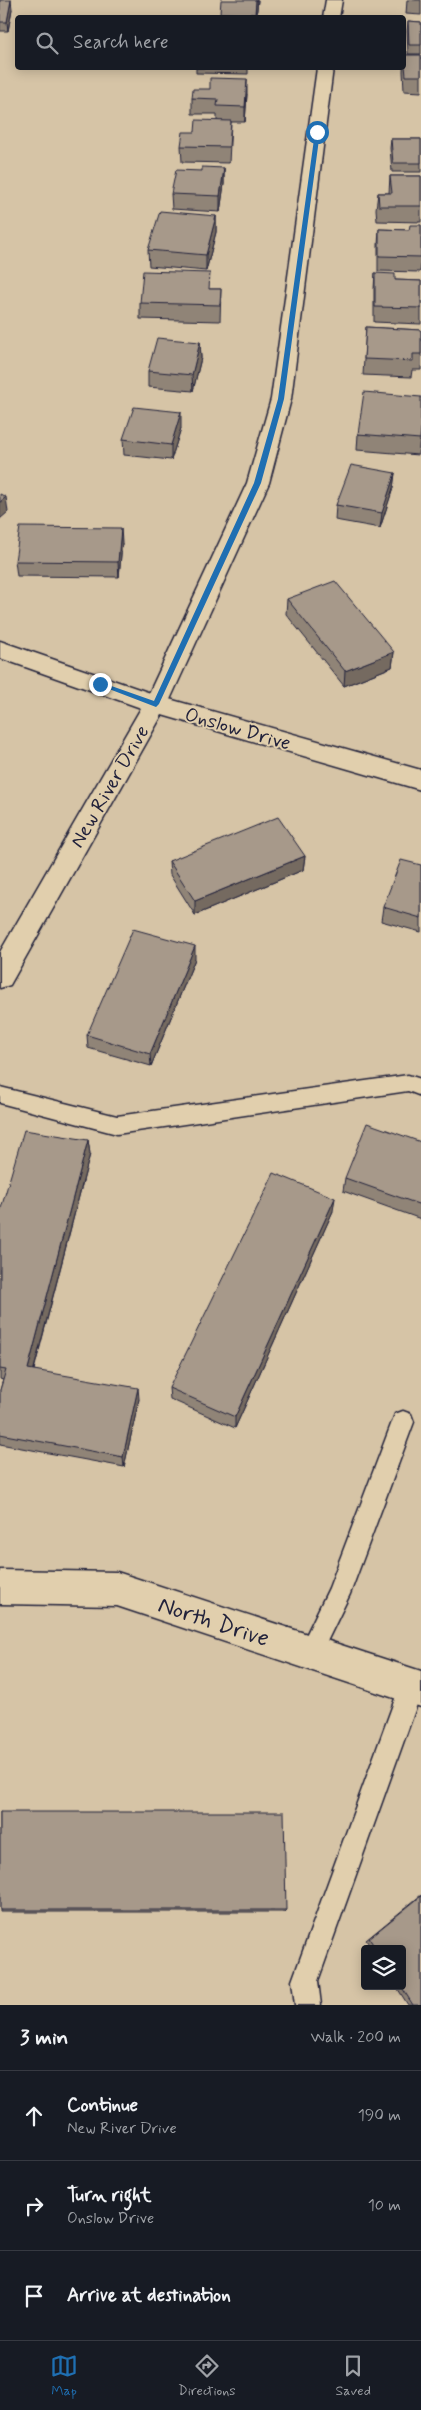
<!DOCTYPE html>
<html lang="en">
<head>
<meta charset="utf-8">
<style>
	:root { --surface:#171b24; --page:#242831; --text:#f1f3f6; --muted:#9ea1a6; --line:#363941; --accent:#1f6fb2 }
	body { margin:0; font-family:Mynerve,sans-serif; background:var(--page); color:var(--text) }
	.controls { position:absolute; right:15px; bottom:15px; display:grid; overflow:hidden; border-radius:5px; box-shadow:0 2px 12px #0003 }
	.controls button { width:45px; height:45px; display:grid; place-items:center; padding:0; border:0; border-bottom:1px solid var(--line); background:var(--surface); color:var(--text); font:25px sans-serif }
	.stop { position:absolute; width:15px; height:15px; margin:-11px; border:4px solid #1f6fb2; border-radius:50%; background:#fff }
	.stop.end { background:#1f6fb2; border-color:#fff; box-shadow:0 1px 5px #0008 }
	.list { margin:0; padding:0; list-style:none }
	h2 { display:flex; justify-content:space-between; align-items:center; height:65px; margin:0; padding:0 20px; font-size:21px }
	h2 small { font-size:16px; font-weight:400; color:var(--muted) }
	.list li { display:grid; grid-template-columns:32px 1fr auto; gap:15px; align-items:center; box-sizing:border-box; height:90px; padding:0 20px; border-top:1px solid var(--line) }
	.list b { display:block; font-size:19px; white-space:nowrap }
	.list p { margin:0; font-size:16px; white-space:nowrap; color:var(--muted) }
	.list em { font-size:16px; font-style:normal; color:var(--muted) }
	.icon { flex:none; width:28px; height:28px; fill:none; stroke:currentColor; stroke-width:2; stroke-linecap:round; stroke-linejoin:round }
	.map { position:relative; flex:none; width:421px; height:2005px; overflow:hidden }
	.search { position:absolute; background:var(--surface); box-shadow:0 2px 12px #0003; left:15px; right:15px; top:15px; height:55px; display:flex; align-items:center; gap:12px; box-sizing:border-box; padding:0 18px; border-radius:5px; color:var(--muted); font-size:19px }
	.sheet { height:335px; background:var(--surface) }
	nav { display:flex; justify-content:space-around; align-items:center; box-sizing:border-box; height:70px; border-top:1px solid var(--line); background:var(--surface); font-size:14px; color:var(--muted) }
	nav a { display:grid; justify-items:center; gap:2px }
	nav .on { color:var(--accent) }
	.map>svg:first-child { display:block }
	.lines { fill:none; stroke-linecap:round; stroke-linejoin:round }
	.lane-casing { stroke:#22223b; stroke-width:3 }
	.street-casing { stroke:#22223b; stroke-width:3 }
	.secondary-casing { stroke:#22223b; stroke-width:3 }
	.lane { fill:#e1cfad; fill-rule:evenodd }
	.street { fill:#e1cfad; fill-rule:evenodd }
	.secondary { fill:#e1cfad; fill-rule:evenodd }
	.wall { fill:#908477; stroke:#22223b }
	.shaded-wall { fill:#756b61; stroke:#22223b }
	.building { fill:#a7998a; stroke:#22223b }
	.route { fill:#1f6fb2 }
	.labels { text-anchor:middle; stroke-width:4; stroke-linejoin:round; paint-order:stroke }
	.street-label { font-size:20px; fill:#22223b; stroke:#e1cfad }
	.near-street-label { font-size:24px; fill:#22223b; stroke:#e1cfad }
</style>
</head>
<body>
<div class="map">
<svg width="421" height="2005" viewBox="0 0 421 2005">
	<rect width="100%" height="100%" fill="#d6c4a6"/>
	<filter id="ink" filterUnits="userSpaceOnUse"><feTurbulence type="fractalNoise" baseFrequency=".02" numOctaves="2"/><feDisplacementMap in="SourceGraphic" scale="10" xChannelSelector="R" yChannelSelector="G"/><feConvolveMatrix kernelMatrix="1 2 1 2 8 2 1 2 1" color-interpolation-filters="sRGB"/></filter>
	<g filter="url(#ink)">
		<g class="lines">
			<defs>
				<path id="lane" d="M 408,1075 L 421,1079 L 421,1096 L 408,1091 L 117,1134 L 0,1103 L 0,1087 L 117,1116 Z
					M 403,1411 L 411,1414 L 414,1422 L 350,1594 L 318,1660 L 310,1664 L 302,1660 L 298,1652 L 329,1588 L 395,1414 Z
					M 412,1673 L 420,1677 L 421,1693 L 318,1981 L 321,2005 L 295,2005 L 292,1981 L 400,1685 L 404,1677 Z"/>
				<path id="street" d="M 326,0 L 342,0 L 339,18 L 323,18 Z
					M 317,68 L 333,68 L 291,399 L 269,483 L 168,704 L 165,710 L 156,713 L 147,710 L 144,704 L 247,483 L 271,399 Z
					M 0,1570 L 117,1572 L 421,1671 L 421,1707 L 117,1606 L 0,1604 Z"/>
				<path id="secondary" d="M 0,641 L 162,697 L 421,770 L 421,790 L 162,715 L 10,985 L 0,988 L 0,952 L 141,708 L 0,658 Z"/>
			</defs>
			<!-- lane casing -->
			<use href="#lane" class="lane-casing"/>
			<!-- street casing -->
			<use href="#street" class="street-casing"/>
			<!-- secondary casing -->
			<use href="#secondary" class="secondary-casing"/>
			<!-- lane -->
			<use href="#lane" class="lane"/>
			<!-- street -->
			<use href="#street" class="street"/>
			<!-- secondary -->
			<use href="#secondary" class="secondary"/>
		</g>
		<!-- wall -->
		<path class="wall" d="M 0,0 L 12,9 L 8,31 L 0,31 Z
			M 258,0 L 256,18 L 220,18 L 220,13 Z
			M 407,0 L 421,0 L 421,15 L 406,14 Z
			M 408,21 L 421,22 L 421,54 L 408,54 L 407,31 Z
			M 404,55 L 421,55 L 421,92 L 404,91 L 403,71 Z
			M 196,68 L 248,68 L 248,74 L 196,73 Z
			M 247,94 L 245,122 L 231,122 L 229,163 L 182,162 L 181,146 L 195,132 L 217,121 L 217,114 L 192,114 L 192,98 Z
			M 391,139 L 421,139 L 421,172 L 392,172 L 390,148 Z
			M 224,168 L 224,184 L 220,212 L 172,209 L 171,194 L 202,171 Z
			M 390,176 L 421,176 L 421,222 L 377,221 L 376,209 L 378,193 L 389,193 Z
			M 216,216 L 216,232 L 206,271 L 149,266 L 148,250 Z
			M 421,225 L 421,265 L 420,272 L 378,271 L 378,245 L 379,229 L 409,230 Z
			M 375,273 L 395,280 L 421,281 L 421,324 L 374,322 L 374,289 Z
			M 210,289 L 221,289 L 220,321 L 140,319 L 140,303 Z
			M 366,327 L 421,330 L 421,370 L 412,370 L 411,377 L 363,375 Z
			M 200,342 L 201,358 L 193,391 L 148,387 L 148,371 Z
			M 181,428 L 171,460 L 124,455 L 123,439 Z
			M 421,429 L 418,455 L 357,450 L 358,434 Z
			M 395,473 L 393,488 L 380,528 L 335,520 L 336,505 Z
			M 122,543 L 119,577 L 17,576 L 15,561 Z
			M 287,599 L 394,652 L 392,667 L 344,686 L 286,614 Z
			M 305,856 L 303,870 L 195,915 L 170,875 L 169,861 Z
			M 421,865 L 421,932 L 381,921 L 383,907 Z
			M 195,959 L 151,1066 L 88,1048 L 87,1035 Z
			M 88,1140 L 90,1154 L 34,1370 L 139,1399 L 124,1467 L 0,1444 L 0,1390 L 3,1380 L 0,1379 L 0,1212 Z
			M 421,1142 L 421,1219 L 343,1191 L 345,1178 Z
			M 333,1211 L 235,1428 L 170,1399 L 169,1388 Z
			M 0,1812 L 286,1910 L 284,1912 L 0,1912 Z
			M 421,1895 L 421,2005 L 408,2005 L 396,1986 L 402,1986 L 402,1949 L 372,1949 L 366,1940 Z"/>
		<!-- shaded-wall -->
		<path class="shaded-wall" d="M 11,0 L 12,9 L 8,31 L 7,22 Z
			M 256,0 L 258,0 L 256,18 L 255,18 Z
			M 247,79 L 247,94 L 245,122 L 245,107 Z
			M 224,168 L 224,184 L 220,212 L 220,196 Z
			M 216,216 L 216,232 L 206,271 L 206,255 Z
			M 200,342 L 201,358 L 193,391 L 192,375 Z
			M 181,412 L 181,428 L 171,460 L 171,445 Z
			M 395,473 L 393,488 L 380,528 L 382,513 Z
			M 6,497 L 8,512 L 0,519 L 0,502 Z
			M 121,528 L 122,543 L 119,577 L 118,562 Z
			M 394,652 L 392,667 L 344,686 L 345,671 Z
			M 305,856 L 303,870 L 195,915 L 195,901 Z
			M 195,946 L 195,959 L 151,1066 L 150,1054 Z
			M 88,1140 L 90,1154 L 31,1380 L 28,1369 Z
			M 335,1198 L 333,1211 L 235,1428 L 235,1417 Z
			M 138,1388 L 139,1399 L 124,1467 L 123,1457 Z"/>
		<!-- building -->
		<path class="building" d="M 0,0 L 11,0 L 7,22 L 0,22 Z
			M 221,0 L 256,0 L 255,14 L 220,13 Z
			M 408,21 L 421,22 L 421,45 L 409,45 Z
			M 404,55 L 421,55 L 421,76 L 406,76 Z
			M 210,78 L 247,79 L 245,107 L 217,106 L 218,99 L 192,98 L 193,89 L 210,89 Z
			M 196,120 L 231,121 L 229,147 L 181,146 L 183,132 L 195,132 Z
			M 391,139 L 421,139 L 421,163 L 393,163 Z
			M 202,167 L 224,168 L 220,196 L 171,194 L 176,170 L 202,171 Z
			M 390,176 L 421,176 L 421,206 L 379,206 L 378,193 L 392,193 Z
			M 160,211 L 216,216 L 206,255 L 148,250 Z
			M 410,225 L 421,225 L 421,257 L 379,256 L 379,229 L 409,230 Z
			M 143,271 L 210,273 L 209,289 L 221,289 L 220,305 L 140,303 Z
			M 375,273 L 395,274 L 395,280 L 421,281 L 421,308 L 375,307 Z
			M 366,327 L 421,330 L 421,354 L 413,354 L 413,361 L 364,359 Z
			M 157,338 L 200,342 L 192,375 L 148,371 Z
			M 364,392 L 421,397 L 421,429 L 420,439 L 358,434 Z
			M 134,407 L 181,412 L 171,445 L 123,439 Z
			M 351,465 L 395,473 L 382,513 L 336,505 Z
			M 0,494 L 6,497 L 0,502 Z
			M 20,527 L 121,528 L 118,562 L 15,561 Z
			M 335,581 L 394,652 L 345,671 L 287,599 Z
			M 278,817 L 305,856 L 195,901 L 169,861 Z
			M 401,860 L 421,865 L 421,918 L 383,907 Z
			M 133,929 L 195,946 L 150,1054 L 87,1035 Z
			M 367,1123 L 421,1142 L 421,1205 L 345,1178 Z
			M 24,1130 L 88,1140 L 28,1369 L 138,1388 L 123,1457 L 0,1434 L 0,1390 L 6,1370 L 0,1369 L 0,1212 Z
			M 274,1173 L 335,1198 L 235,1417 L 169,1388 Z
			M 0,1812 L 284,1812 L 286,1910 L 0,1910 Z
			M 421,1896 L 421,2005 L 413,2005 L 401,1986 L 402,1986 L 402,1949 L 376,1949 L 369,1938 Z"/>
	</g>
	<!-- route -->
	<path class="route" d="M 317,131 L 320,132 L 284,399 L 261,483 L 159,704 L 156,707 L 96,684 L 100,682 L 154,701 L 254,483 L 278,399 L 315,132 Z"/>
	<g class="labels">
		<!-- street labels -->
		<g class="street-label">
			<text transform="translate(238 728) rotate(16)" y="7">Onslow Drive</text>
			<text transform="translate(109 786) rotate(-60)" y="7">New River Drive</text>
		</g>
		<!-- near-street labels -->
		<g class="near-street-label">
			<text transform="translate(214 1621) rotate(18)" y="8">North Drive</text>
		</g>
	</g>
</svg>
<div class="controls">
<button><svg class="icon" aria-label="layers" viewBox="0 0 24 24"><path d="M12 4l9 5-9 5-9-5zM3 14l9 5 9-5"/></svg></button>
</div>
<div class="stop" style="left:317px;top:132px"></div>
<div class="stop end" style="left:100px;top:684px"></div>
<div class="search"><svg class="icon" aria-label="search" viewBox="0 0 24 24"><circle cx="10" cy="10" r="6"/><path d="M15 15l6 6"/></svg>Search here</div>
</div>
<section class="sheet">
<h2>3 min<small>Walk · 200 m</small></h2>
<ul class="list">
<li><svg class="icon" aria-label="ahead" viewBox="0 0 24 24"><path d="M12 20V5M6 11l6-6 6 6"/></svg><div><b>Continue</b><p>New River Drive</p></div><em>190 m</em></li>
<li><svg class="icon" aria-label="right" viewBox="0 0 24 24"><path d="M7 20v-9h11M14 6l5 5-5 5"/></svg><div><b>Turn right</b><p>Onslow Drive</p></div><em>10 m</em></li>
<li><svg class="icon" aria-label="arrive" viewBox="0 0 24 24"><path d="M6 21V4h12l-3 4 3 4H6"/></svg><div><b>Arrive at destination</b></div></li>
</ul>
</section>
<nav>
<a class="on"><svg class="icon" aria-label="map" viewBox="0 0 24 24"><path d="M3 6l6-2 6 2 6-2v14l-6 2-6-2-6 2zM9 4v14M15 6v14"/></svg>Map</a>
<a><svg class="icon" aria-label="directions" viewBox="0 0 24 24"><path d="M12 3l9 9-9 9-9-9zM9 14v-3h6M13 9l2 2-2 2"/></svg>Directions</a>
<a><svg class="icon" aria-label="saved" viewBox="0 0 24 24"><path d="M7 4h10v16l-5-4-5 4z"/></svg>Saved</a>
</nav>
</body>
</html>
